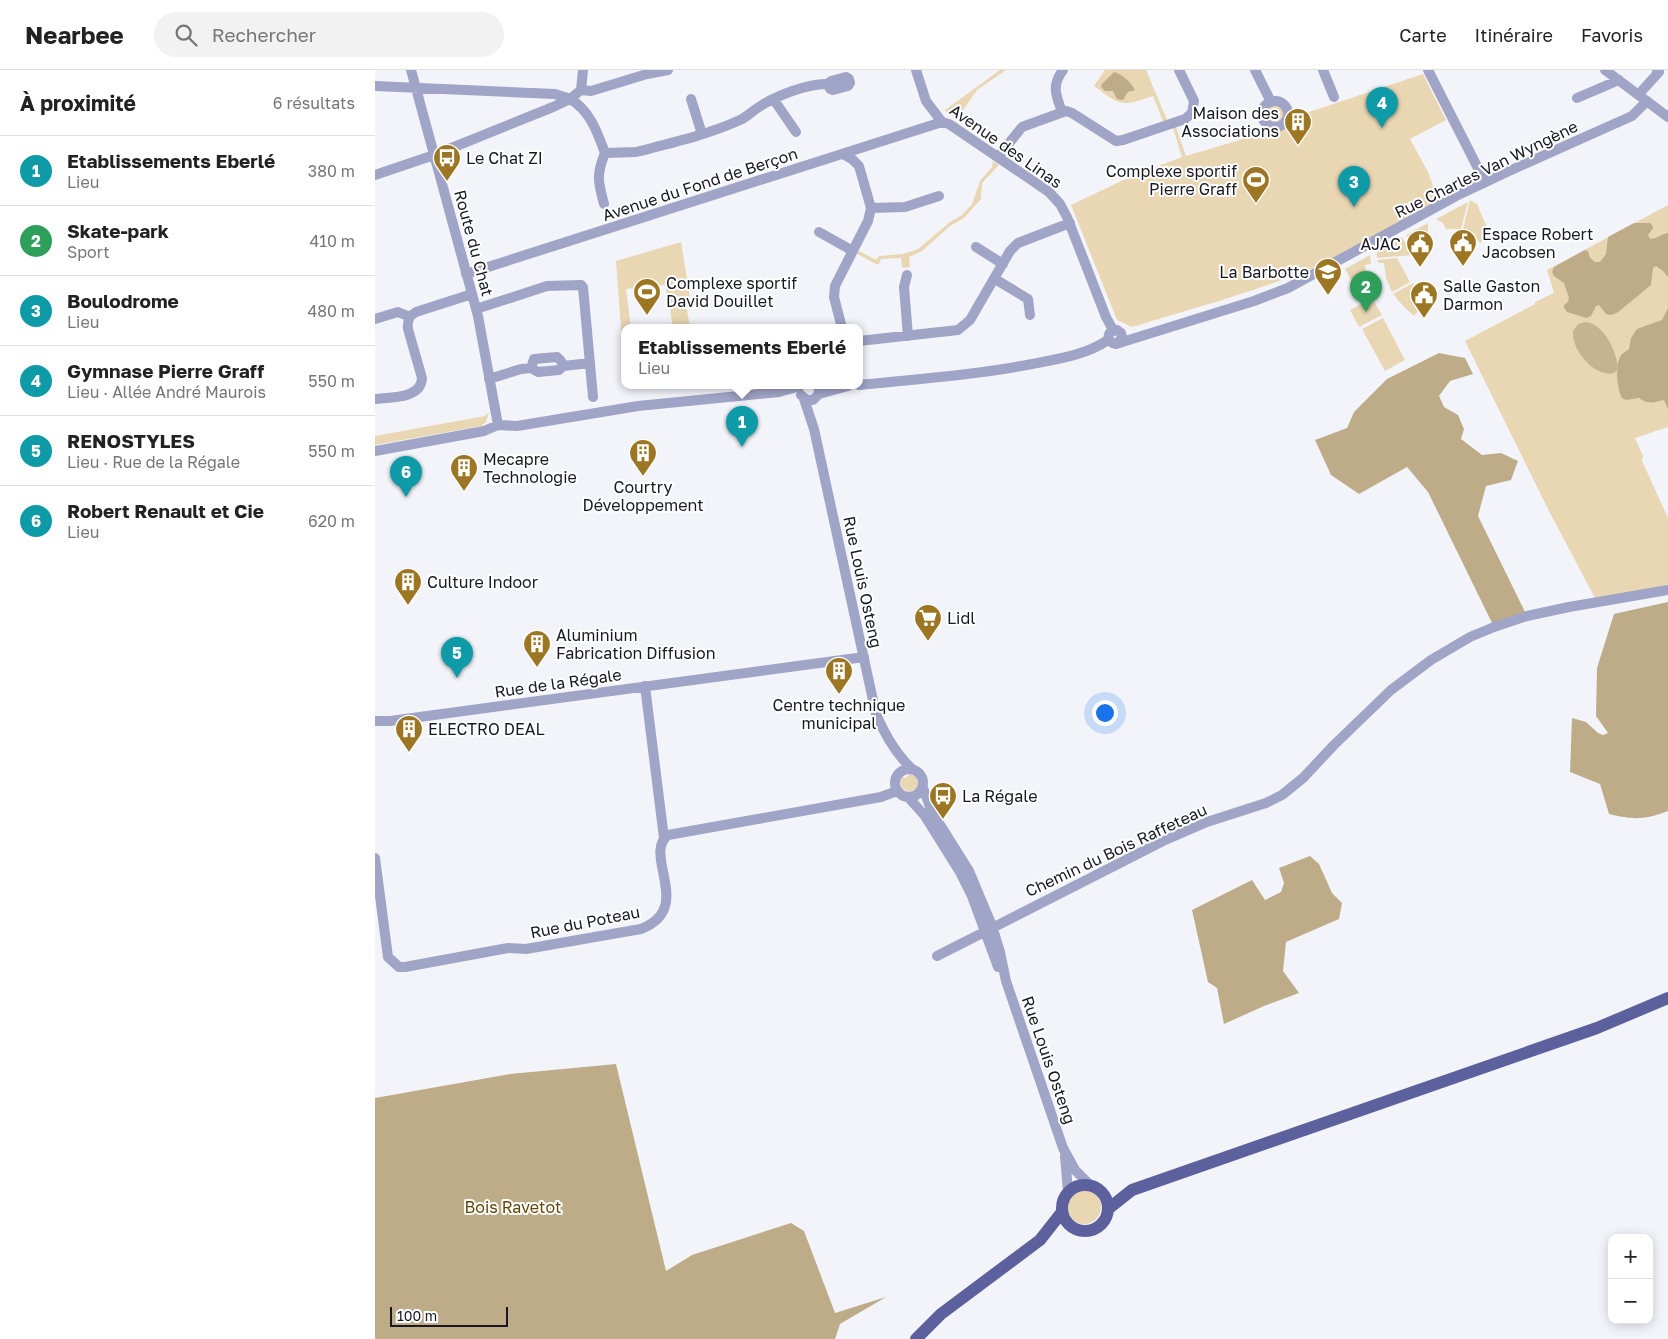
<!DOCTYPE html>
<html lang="fr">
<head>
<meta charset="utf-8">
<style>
	:root { --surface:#fff; --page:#f2f2f2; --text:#222; --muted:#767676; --line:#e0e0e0; --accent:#9c7622 }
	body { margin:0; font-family:"Golos Text",sans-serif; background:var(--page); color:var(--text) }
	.controls { position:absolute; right:15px; bottom:15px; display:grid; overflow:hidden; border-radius:10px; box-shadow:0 2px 12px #0003 }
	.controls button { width:45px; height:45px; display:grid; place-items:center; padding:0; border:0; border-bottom:1px solid var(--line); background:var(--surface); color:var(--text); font:25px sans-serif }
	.scale { position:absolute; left:15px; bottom:12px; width:118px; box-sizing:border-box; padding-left:5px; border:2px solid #171822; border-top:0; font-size:14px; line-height:18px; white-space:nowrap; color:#171822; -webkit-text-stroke:4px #fff; paint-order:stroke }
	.you { position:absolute; left:729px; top:642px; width:18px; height:18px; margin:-12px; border:4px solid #fff; border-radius:50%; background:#1a73e8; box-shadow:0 0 0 8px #1a73e833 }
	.badge { display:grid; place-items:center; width:32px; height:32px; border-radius:50%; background:var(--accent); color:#fff; font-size:16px; font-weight:700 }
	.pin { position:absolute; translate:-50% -41px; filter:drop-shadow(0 1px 2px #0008) }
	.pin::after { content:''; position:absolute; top:26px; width:18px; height:15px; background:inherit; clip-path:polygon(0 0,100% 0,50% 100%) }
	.popup { position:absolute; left:246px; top:254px; width:242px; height:65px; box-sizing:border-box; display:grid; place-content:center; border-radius:10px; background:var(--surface); filter:drop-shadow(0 1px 4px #0005); font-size:16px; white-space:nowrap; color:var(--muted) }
	.popup b { font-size:19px; color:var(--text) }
	.popup::after { content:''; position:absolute; left:50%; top:100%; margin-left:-10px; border:10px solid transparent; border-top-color:var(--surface) }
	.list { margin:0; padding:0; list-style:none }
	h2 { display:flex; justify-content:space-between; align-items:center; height:65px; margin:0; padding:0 20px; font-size:21px }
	h2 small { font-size:16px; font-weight:400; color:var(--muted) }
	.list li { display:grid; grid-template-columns:32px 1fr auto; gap:15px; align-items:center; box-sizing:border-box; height:70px; padding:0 20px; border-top:1px solid var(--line) }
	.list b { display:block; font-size:19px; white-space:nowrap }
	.list p { margin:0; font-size:16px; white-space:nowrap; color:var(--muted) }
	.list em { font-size:16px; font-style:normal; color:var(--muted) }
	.icon { flex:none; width:28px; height:28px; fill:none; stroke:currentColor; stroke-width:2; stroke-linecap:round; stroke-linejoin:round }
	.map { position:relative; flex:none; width:1293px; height:1269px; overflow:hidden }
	header { display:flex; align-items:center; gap:30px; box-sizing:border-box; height:70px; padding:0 25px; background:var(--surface); border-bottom:1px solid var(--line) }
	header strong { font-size:24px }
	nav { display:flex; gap:28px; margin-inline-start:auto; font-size:18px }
	.search { width:350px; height:45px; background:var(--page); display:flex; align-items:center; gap:12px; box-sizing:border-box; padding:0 18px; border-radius:28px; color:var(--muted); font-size:19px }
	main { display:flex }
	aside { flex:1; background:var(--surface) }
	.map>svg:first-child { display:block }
	.green { fill:#e9d6b3 }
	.forest { fill:#beac89 }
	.water { fill:#c6b491 }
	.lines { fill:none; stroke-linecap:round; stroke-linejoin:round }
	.minor { stroke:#a0a4c6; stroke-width:10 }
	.major { stroke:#5c609c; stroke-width:12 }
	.labels { text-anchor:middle; stroke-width:4; stroke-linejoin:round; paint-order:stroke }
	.poi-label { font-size:16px; fill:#171822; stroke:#fff; text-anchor:start }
	.street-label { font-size:16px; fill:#171822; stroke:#fff }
	.park-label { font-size:16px; fill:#62480b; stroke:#fff }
</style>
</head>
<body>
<header>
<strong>Nearbee</strong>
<div class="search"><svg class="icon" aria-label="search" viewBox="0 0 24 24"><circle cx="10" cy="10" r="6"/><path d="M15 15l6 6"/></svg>Rechercher</div>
<nav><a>Carte</a><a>Itinéraire</a><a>Favoris</a></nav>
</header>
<main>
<aside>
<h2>À proximité<small>6 résultats</small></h2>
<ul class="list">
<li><span class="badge" style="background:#0f9aa8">1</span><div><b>Etablissements Eberlé</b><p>Lieu</p></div><em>380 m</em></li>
<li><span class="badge" style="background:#2e9e5b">2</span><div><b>Skate-park</b><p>Sport</p></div><em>410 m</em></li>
<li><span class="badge" style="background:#0f9aa8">3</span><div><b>Boulodrome</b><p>Lieu</p></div><em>480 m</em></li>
<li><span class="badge" style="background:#0f9aa8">4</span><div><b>Gymnase Pierre Graff</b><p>Lieu · Allée André Maurois</p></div><em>550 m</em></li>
<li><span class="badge" style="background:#0f9aa8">5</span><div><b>RENOSTYLES</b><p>Lieu · Rue de la Régale</p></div><em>550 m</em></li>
<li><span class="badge" style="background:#0f9aa8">6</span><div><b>Robert Renault et Cie</b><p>Lieu</p></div><em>620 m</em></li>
</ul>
</aside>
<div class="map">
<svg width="1293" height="1269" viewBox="0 0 1293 1269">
	<rect width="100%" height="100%" fill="#f3f4fa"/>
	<!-- green -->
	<path class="green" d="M 625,0 L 631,0 L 602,20 L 582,49 L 570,41 L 570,40 Z
		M 730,0 L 771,0 L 792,50 L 788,51 L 778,26 C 746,37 746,36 719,16 Z
		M 1048,4 L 1071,50 L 1035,69 L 1053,102 L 1063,130 C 1021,153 978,181 935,199 C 877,223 816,239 757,257 L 742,250 L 696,135 L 759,105 L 807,87 L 798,58 L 801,57 L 811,86 L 888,63 L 887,57 L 903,59 L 904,61 L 921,56 L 919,47 Z
		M891 44a9 9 0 1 1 18 0a9 9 0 1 1-18 0Z
		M 618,91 L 624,95 L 607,113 L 606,129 L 589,148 L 575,156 L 547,181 L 534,187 L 535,197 L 527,198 L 526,188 L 506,189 L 503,195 L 482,184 L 484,181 L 501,190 L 504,186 L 528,184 L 543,179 L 575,152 L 587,145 L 597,134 L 605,111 L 617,97 Z
		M 1095,130 L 1102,134 L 1116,167 L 1105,173 L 1099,166 L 1088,159 Z
		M 1093,132 L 1086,159 L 1071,159 L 1068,153 L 1061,149 Z
		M 1293,135 L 1293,357 L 1260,368 L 1268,386 L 1267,391 L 1293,448 L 1293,515 L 1283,519 L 1220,528 L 1174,441 L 1090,271 L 1160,234 L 1160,232 L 1179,223 L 1172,200 Z
		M 1053,153 L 1053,161 L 1056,166 L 1051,177 L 1040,183 L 1031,165 Z
		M 1027,167 L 1037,185 L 1002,188 L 1002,181 L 1005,179 L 1007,181 L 1009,180 L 1008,178 Z
		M 306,172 L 315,227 L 310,228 L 315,258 L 298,258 L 295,239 L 293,239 L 291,215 L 251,219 L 256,258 L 250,258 L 249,299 L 241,191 Z
		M 995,185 L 996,194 L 990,195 L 993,214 L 990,209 L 979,215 L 970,199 Z
		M 1022,188 L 1035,212 L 1017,222 L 1011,208 L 1009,193 L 1004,193 L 1002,190 Z
		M 1037,211 L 1051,234 L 1049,237 L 1047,236 L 1039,246 L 1029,237 L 1018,224 L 1038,213 Z
		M 997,228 L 1007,245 L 984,257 L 975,240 Z
		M 1008,248 L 1030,290 L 1010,301 L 987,259 Z
		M 114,342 L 111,352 L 106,356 L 0,375 L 0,366 L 110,346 Z
		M 535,704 L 541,707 L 543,714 L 541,719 L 534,722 L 527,718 L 525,711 L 528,707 L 530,708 Z
		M692 1137a17 17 0 1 1 34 0a17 17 0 1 1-34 0Z"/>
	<!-- forest -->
	<path class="forest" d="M 739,2 C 747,4 756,12 760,20 L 753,22 L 748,30 L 742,29 L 738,21 L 730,21 L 726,17 L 727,14 Z
		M 1259,153 L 1275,153 L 1277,155 L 1278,158 L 1273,165 L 1275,169 C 1282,169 1286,164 1293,163 L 1293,207 L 1288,201 L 1281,196 L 1278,198 L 1276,215 L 1242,243 L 1235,245 L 1231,244 L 1224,235 L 1221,236 L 1216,246 L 1212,248 L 1192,242 L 1189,238 L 1189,235 L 1193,232 L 1194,228 L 1189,213 L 1179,206 L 1177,202 L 1179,197 L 1210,180 L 1213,181 L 1215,188 L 1220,192 L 1225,192 L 1231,184 L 1233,167 Z
		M 1293,238 L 1293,339 L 1289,330 C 1280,332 1273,335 1264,328 L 1251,330 L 1247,328 C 1242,319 1239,293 1247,284 C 1249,282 1252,281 1254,279 L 1256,268 L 1262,259 L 1287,250 Z
		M 1064,283 L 1090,288 L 1098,304 L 1075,311 L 1064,326 L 1069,337 L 1083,345 L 1089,359 L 1086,369 L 1107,385 L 1126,383 L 1143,391 L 1136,410 L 1111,416 L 1103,446 L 1152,546 L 1119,557 L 1053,422 L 1032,397 L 984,424 L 956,405 L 940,370 L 972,358 L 979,342 L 1012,309 Z
		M 1293,532 L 1293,741 C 1269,750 1259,750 1234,744 L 1225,714 L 1195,702 L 1197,648 L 1211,652 L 1223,663 L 1228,665 L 1233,663 L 1221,646 L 1222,598 L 1239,544 Z
		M 935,786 L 944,794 L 957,823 L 967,833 L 964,849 L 911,872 L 908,901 L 924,923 L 889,936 L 849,954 L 842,918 L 833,912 L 817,840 L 877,810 L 890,830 L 906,822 L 909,813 L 904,798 Z
		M 241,994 L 291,1201 L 317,1185 L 416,1153 L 429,1161 L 460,1243 L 511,1227 L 465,1254 L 460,1269 L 0,1269 L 0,1028 L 135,1004 Z"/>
	<!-- water -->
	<path class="water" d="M 1210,252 C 1229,253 1242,282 1243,299 L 1239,303 C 1219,308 1196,279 1198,261 L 1203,254 Z"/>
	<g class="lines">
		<!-- minor -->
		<path class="minor" d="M 36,0 L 103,246 L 123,355
			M 541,0 L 551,31 L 567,52 L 574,54 L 674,122 L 685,134 L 692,147 L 731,247 L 738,260
			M 880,0 L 896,32
			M 948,0 L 959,27
			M 1053,0 L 1110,112
			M 1230,0 L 1293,47
			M 471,7 L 474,9 L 475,13 L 473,16 L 458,20 L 455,19 L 453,14 L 456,11 Z
			M 0,16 L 180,24 C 185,26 191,27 195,29 C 215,40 223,64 230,83 L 261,82 C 296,73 332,65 365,50 C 372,47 377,41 384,37 C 400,26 434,13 453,14
			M 206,20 L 216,21 L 272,4 L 293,0
			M 206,20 L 208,0
			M 1264,24 L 1284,2 L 1282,0
			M 1202,28 L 1244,10
			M 316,29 L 327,64
			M 399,30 L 421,62
			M887 44a13 13 0 1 1 26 0a13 13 0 1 1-26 0Z
			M 687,42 C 681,25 676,16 688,0
			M 623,87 L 647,57 L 691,41 L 697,43 L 741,71 L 748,70 L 810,49 L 817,43 L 819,31 L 804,0
			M 0,105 L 59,85 L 178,37 L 195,29 L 206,20
			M 229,134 C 223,112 221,105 230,83
			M 496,138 L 530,137 L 564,126
			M 444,162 L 478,181
			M 601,177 L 628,194
			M 91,204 L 567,52
			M 532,205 L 529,217 L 533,266
			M 620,209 L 653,229 L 655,245
			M 101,239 L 172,216 L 206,215 L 208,217 L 218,327
			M 0,249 L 23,242 L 35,247
			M 467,258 L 459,227 L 460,216 L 493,151 L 496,138 L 484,96 L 478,90 L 468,84
			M 484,271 L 583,260 L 595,250 L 635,181 L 643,173 L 695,153
			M 743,273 L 747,267 L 746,263 L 742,260 L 736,261 C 731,267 734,273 741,274 L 879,231 L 913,218 L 1081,126 L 1134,101 L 1248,50 L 1257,46 L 1272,31
			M 188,296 L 186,291 L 182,287 L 159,289 L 156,298 L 163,302 L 184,300 L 188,296 L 215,293
			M 114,309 L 146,299 L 156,298
			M 484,315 C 542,309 600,305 657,294 C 683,289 711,285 733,270
			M 444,324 L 473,316
			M 426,325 L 432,330 L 438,330 L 444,324 L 444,316
			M 0,329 C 16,327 46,329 47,308 L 33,259 C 32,251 34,246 41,242 L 97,224
			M 429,329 L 439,359 L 501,644 C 510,665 520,683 537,699
			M 0,381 L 109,361 L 123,355 L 142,356 L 263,336 L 404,322 L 425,316
			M 270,616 L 289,768
			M 0,651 L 15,651 L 489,587
			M520 713a14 14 0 1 1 28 0a14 14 0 1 1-28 0Z
			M 548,718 L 557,742 L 594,801 L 617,856 L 625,882 L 631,911 L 688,1078 L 700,1100 L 714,1114
			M 533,727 L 550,746 L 585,802 L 597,826 L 623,897
			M 0,788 L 13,887 L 24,897 L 30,897 L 133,878 L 151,879 L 266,859 C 320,838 267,785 293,765 L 506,727 L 522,721
			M 562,886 L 788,771 L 832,752 L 891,733 L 907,725 L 928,708 L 959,675 L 1016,620 L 1056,590 L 1095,567 L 1119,557 L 1152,546 L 1194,537 L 1293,520
			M 690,1086 L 693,1121"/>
		<!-- major -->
		<path class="major" d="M687 1138a23 23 0 1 1 46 0a23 23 0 1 1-46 0Z
			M 733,1139 L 757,1120 L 1222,958 L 1293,928
			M 541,1269 L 566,1244 L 665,1170 L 687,1142"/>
	</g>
	<!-- icons -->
	<defs>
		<symbol id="building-pin" viewBox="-11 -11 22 30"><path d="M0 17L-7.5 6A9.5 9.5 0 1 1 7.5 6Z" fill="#9c7622" stroke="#fff"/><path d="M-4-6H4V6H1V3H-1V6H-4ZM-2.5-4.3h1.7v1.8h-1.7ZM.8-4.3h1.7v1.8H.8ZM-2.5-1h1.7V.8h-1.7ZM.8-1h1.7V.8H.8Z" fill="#fff"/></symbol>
		<symbol id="bus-pin" viewBox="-11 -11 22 30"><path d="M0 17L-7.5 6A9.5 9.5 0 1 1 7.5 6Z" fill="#9c7622" stroke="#fff"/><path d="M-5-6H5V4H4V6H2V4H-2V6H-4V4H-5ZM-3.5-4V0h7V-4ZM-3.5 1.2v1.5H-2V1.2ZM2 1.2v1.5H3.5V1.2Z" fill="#fff"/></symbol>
		<symbol id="stadium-pin" viewBox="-11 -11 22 30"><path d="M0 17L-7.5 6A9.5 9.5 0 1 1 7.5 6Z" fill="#9c7622" stroke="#fff"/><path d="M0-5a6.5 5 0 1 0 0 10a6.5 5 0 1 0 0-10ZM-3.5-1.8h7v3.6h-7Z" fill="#fff"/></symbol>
		<symbol id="civic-pin" viewBox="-11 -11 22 30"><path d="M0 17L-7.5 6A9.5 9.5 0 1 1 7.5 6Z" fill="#9c7622" stroke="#fff"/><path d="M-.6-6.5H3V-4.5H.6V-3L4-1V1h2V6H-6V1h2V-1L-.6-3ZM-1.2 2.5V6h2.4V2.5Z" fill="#fff"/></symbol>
		<symbol id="school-pin" viewBox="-11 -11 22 30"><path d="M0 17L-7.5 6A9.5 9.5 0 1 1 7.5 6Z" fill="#9c7622" stroke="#fff"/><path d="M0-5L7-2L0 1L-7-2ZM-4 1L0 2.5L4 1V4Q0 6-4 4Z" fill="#fff"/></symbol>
		<symbol id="supermarket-pin" viewBox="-11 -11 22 30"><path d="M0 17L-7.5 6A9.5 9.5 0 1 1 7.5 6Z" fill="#9c7622" stroke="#fff"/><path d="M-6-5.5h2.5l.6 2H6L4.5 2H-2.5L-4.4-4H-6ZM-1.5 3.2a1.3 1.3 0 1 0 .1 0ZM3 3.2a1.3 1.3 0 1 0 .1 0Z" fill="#fff"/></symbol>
	</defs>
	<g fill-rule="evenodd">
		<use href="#building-pin" x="907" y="36" width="32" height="43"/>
		<use href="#bus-pin" x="56" y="72" width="32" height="43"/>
		<use href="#stadium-pin" x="865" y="94" width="32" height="43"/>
		<use href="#civic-pin" x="1072" y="157" width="32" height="43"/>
		<use href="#civic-pin" x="1029" y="158" width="32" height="43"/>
		<use href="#school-pin" x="937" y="186" width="32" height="43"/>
		<use href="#stadium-pin" x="256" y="206" width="32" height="43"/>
		<use href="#civic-pin" x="1033" y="209" width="32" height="43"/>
		<use href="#building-pin" x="252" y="367" width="32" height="43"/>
		<use href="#building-pin" x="73" y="382" width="32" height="43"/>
		<use href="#building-pin" x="17" y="496" width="32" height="43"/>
		<use href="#supermarket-pin" x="537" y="532" width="32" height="43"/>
		<use href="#building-pin" x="146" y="558" width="32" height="43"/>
		<use href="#building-pin" x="448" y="585" width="32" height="43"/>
		<use href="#building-pin" x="18" y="643" width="32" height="43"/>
		<use href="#bus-pin" x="552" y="710" width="32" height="43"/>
	</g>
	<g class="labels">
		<!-- poi labels -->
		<g class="poi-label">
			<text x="904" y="49" text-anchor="end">Maison des<tspan x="904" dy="18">Associations</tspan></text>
			<text x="91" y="94">Le Chat ZI</text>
			<text x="862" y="107" text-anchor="end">Complexe sportif<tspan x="862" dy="18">Pierre Graff</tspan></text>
			<text x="1107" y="170">Espace Robert<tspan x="1107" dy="18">Jacobsen</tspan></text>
			<text x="1026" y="180" text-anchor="end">AJAC</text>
			<text x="934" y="208" text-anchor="end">La Barbotte</text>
			<text x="291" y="219">Complexe sportif<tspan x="291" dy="18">David Douillet</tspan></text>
			<text x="1068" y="222">Salle Gaston<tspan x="1068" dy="18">Darmon</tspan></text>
			<text x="108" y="395">Mecapre<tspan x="108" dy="18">Technologie</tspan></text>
			<text x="268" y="423" text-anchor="middle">Courtry<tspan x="268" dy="18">Développement</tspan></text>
			<text x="52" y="518">Culture Indoor</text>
			<text x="572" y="554">Lidl</text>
			<text x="181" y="571">Aluminium<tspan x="181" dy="18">Fabrication Diffusion</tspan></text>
			<text x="464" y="641" text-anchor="middle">Centre technique<tspan x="464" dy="18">municipal</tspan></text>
			<text x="53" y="665">ELECTRO DEAL</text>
			<text x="587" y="732">La Régale</text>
		</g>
		<!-- street labels -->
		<g class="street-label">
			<text transform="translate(631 76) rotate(35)" y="6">Avenue des Linas</text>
			<text transform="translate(1111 99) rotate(-26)" y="6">Rue Charles Van Wyngène</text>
			<text transform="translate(325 114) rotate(-18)" y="6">Avenue du Fond de Berçon</text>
			<text transform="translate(99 173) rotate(75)" y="6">Route du Chat</text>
			<text transform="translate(488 512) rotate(78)" y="6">Rue Louis Osteng</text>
			<text transform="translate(183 613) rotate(-8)" y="6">Rue de la Régale</text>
			<text transform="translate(741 780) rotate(-25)" y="6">Chemin du Bois Raffeteau</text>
			<text transform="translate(210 852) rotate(-11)" y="6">Rue du Poteau</text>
			<text transform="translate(674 990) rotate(71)" y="6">Rue Louis Osteng</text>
		</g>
		<!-- park labels -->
		<g class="park-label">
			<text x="138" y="1143">Bois Ravetot</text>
		</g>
	</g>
</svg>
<div class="controls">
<button>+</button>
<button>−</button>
</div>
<div class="scale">100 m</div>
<div class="you"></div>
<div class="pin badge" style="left:367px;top:377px;background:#0f9aa8">1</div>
<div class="popup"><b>Etablissements Eberlé</b>Lieu</div>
<div class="pin badge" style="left:991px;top:242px;background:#2e9e5b">2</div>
<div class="pin badge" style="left:979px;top:137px;background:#0f9aa8">3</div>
<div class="pin badge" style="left:1007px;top:58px;background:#0f9aa8">4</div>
<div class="pin badge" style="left:82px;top:608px;background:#0f9aa8">5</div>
<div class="pin badge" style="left:31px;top:427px;background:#0f9aa8">6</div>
</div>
</main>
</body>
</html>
